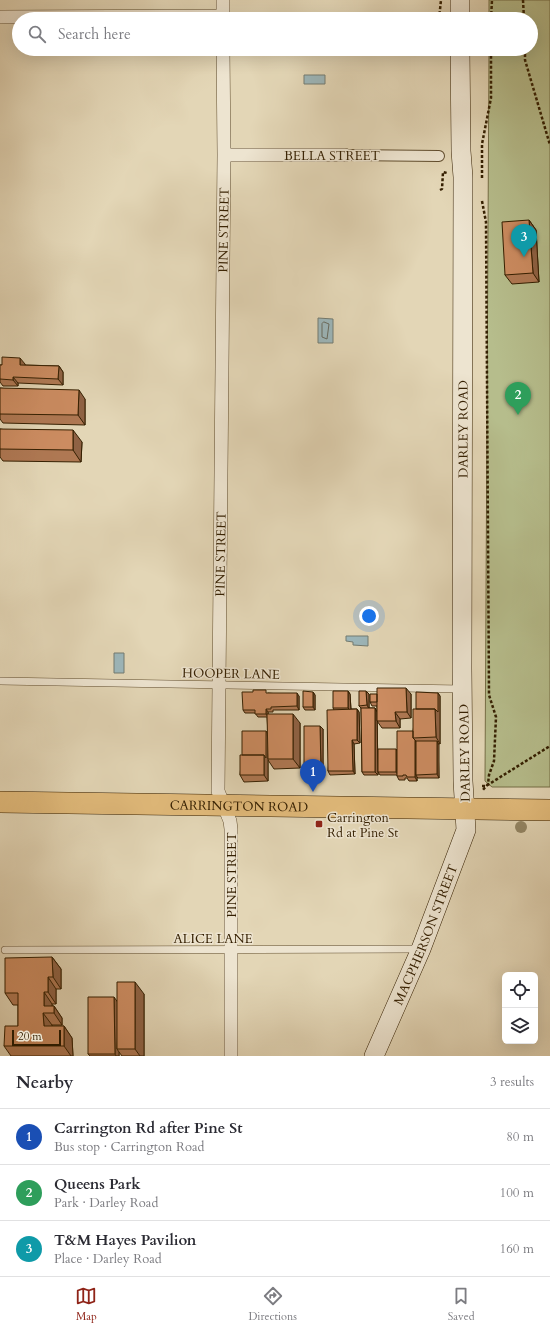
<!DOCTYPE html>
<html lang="en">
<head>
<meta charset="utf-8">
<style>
	:root { --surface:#fff; --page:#f7f7f7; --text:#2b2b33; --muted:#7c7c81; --line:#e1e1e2; --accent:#8f2418 }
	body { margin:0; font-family:Cardo,serif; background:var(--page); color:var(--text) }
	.controls { position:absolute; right:12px; bottom:12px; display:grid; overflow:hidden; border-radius:6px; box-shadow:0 4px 16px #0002 }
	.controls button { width:36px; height:36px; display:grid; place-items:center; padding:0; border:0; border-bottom:1px solid var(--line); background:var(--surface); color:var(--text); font:20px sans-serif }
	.scale { position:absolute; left:12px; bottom:10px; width:49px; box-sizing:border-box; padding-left:4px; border:2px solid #341f01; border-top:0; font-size:11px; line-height:14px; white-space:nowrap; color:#341f01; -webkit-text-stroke:3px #ede4d0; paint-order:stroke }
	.you { position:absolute; left:369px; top:616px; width:14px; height:14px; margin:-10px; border:3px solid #fff; border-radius:50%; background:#1a73e8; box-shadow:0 0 0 6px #1a73e833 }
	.badge { display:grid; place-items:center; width:26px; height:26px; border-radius:50%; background:var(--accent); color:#fff; font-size:13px; font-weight:700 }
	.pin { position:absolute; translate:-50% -33px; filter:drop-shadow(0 1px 2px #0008) }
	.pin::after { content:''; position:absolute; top:21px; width:14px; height:12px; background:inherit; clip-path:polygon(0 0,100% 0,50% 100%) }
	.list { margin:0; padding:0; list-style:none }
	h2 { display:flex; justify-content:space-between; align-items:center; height:52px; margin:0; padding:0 16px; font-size:17px }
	h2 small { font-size:13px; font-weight:400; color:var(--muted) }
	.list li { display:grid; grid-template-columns:26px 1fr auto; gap:12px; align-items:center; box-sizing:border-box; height:56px; padding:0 16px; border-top:1px solid var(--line) }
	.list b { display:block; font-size:15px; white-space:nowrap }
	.list p { margin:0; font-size:13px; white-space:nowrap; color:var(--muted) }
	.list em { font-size:13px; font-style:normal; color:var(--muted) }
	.icon { flex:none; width:22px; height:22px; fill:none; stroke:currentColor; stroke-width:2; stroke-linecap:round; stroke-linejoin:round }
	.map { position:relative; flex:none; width:550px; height:1056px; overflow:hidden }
	.search { position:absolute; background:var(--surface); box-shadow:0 4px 16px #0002; left:12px; right:12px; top:12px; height:44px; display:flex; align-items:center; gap:10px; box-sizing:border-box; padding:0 14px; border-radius:22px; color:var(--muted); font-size:15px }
	.sheet { height:220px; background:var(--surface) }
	nav { display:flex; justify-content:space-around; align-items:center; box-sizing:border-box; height:56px; border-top:1px solid var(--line); background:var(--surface); font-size:11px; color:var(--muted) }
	nav a { display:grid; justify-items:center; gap:2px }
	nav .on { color:var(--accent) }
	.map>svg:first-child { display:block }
	.green { fill:#b6bd8c; stroke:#756e46 }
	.water { fill:#9cb6ba; stroke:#727a70 }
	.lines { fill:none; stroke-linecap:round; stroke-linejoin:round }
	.shore { stroke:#686a5e; stroke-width:1 }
	.service-casing { stroke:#604d2e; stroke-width:8 }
	.pedestrian-casing { stroke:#604d2e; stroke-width:12 }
	.minor-casing { stroke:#604d2e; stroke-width:14 }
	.secondary-casing { stroke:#341f01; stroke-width:20 }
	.primary-casing { stroke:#341f01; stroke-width:22 }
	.path { stroke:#341f01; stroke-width:2.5; stroke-dasharray:3 2; stroke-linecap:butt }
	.service { stroke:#ede4d0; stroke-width:7 }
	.pedestrian { stroke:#ede4d0; stroke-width:10 }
	.minor { stroke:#ede4d0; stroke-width:13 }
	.secondary { stroke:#ede4d0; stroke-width:19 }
	.primary { stroke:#e2bb7b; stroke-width:21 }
	.tree { fill:#948766 }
	.wall { fill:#af7853; stroke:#341f01 }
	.shaded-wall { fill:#8f6244; stroke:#341f01 }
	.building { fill:#cc8c61; stroke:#341f01 }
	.poi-dot { fill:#8f2418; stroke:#ede4d0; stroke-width:1.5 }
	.labels { text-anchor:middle; stroke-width:3; stroke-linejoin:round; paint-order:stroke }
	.street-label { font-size:13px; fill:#341f01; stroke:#ede4d0 }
	.poi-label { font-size:13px; fill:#341f01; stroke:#ede4d0; text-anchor:start }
</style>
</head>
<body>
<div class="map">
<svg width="550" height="1056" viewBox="0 0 550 1056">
	<rect width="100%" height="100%" fill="#e3d6b6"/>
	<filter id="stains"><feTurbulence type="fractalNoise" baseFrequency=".005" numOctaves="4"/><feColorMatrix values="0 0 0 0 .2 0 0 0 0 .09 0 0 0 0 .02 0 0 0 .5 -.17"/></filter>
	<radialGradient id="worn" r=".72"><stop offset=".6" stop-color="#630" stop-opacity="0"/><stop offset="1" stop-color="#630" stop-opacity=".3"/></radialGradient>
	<!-- green -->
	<path class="green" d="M 489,0 L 550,0 L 550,787 L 492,787 L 485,781 L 489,49 L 531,49 L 531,19 L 489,19 Z"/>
	<!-- water -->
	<path class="water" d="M 304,75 L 325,75 L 325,84 L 304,84 Z
		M 318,318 L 333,319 L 333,343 L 318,343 Z
		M 346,636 L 368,636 L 368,646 L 353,645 L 353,642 L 346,641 Z
		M 114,653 L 124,653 L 124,673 L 114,673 Z"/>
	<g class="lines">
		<!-- shore -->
		<path class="shore" d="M 324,322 L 329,324 L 327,339 L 322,337 L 322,324 Z"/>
		<defs>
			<path id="service" d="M 0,681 L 462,689
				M 5,950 L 419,949"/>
			<path id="pedestrian" d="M 345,155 L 439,156"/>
			<path id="minor" d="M 223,0 L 223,19
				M 0,17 L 223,16
				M 223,49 L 224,155 L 218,791 L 230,821 L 231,829 L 231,1056
				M 224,155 L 345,155"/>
			<g id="secondary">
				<path d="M 460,0 L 460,19"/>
				<path id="s1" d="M 374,1056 L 421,949 L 466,830 L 463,781 L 462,668 L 463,177 L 461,151 L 460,49"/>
			</g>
			<g id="primary">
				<path id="s2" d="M 0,802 L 550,810"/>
			</g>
		</defs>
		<!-- service casing -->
		<use href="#service" class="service-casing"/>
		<!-- pedestrian casing -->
		<use href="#pedestrian" class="pedestrian-casing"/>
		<!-- minor casing -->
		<use href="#minor" class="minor-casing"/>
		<!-- secondary casing -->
		<use href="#secondary" class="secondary-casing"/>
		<!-- primary casing -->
		<use href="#primary" class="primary-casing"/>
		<!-- path -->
		<path class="path" d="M 523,0 L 524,19
			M 439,19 L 441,0
			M 491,19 L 492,0
			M 525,49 L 525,60 L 550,145
			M 482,178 L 482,144 L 491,98 L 491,49
			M 440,190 L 442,189 L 443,172 L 447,173
			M 482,201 L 486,222 L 489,695 L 496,717 L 494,761 L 489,775 L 488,784 L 482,791
			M 482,786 L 486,786 L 550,746"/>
		<!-- service -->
		<use href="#service" class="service"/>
		<!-- pedestrian -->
		<use href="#pedestrian" class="pedestrian"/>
		<!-- minor -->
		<use href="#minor" class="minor"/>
		<!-- secondary -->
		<use href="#secondary" class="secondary"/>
		<!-- primary -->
		<use href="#primary" class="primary"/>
	</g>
	<!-- trees -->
	<circle class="tree" cx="521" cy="827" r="6"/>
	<!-- wall -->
	<path class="wall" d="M 529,220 L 536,230 L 539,282 L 512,284 L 505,275 Z
		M 25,364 L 25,365 L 59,366 L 63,372 L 63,385 L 18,383 L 18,386 L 3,386 L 0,382 L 0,365 Z
		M 0,388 L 85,399 L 85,425 L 3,423 L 0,419 Z
		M 0,429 L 82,442 L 81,462 L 3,461 L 0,457 Z
		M 348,691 L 350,694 L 351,709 L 357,709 L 359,712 L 360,743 L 354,744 L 355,774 L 330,775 L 328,771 L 334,710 L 333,708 Z
		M 366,691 L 369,694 L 369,708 L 375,708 L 377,712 L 378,775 L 364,775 L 362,772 L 361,708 L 359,706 Z
		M 313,692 L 315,695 L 315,710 L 305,710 L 303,707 Z
		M 268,693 L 299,696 L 299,710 L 273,710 L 273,712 L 268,712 L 268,714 L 300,723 L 300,768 L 274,769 L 268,760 L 268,781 L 244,782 L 240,775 L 242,755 L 268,733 L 267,717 L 258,717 L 255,713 L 245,713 L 243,710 Z
		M 438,693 L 440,696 L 440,744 L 438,744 L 439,778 L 418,778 L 417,777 L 417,781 L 409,781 L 407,778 L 405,778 L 405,780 L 399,780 L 397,776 L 397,775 L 380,775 L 378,772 L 396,749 L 397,750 L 413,731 L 416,709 Z
		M 411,694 L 411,718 L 400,719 L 400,728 L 382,728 L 377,721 L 377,706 L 372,706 L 370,702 Z
		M 323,729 L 323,772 L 306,772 L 304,769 Z
		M 52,957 L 61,969 L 61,989 L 56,989 L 56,1004 L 52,1004 L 52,1006 L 54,1006 L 62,1018 L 62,1025 L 52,1025 L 52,1026 L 64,1026 L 72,1038 L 73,1056 L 11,1056 L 4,1046 L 18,1026 L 18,1005 L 13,1005 L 5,993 Z
		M 144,994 L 144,1056 L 122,1056 L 119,1052 L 119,1056 L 90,1056 L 88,1054 L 117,1001 Z"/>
	<!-- shaded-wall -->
	<path class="shaded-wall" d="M 529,220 L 536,230 L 539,282 L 533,273 Z
		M 20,358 L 25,364 L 25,371 L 20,365 Z
		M 59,366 L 63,372 L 63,385 L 58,379 Z
		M 13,377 L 18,383 L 18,386 L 13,380 Z
		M 79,390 L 85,399 L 85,425 L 78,415 Z
		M 73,430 L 82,442 L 81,462 L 73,450 Z
		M 406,688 L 411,694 L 411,718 L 407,712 Z
		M 348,691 L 350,694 L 351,711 L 348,708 Z
		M 366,691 L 369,694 L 369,709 L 367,705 Z
		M 313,692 L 315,695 L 315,710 L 313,707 Z
		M 297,693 L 299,696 L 299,710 L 297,706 Z
		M 438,693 L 440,696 L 440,744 L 436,737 L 435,709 Z
		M 375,708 L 377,712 L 378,775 L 375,772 Z
		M 266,709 L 268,712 L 268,717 L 266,714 Z
		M 357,709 L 359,712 L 360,743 L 357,740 Z
		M 395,712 L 400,719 L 400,728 L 396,721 Z
		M 293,714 L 300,723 L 300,768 L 293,759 Z
		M 320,726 L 323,729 L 323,772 L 321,769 Z
		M 266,731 L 268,734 L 268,781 L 264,775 L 264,755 Z
		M 352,740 L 354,744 L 355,774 L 353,771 Z
		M 415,740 L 417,744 L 416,775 L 417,777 L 417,781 L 415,777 Z
		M 437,741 L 439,745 L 439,778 L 437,774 Z
		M 396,749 L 398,752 L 398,775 L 396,772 Z
		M 52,957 L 61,969 L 61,989 L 53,977 Z
		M 48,977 L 56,989 L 56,1004 L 48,992 Z
		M 135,982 L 144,994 L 144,1056 L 140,1056 L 135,1049 Z
		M 44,992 L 52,1004 L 52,1013 L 44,1006 Z
		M 114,997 L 119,1004 L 117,1049 L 119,1052 L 119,1056 L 116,1056 L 115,1054 Z
		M 54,1006 L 62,1018 L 62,1025 L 54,1013 Z
		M 43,1013 L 52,1025 L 52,1038 L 44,1026 Z
		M 64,1026 L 72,1038 L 73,1056 L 71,1056 L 64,1046 Z"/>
	<!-- building -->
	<path class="building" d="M 529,220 L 533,273 L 505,275 L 502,222 Z
		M 2,357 L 20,358 L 20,365 L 59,366 L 58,379 L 13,377 L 13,380 L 0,379 L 0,365 L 2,365 Z
		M 0,388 L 79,390 L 78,415 L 0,414 Z
		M 0,429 L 73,430 L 73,450 L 0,449 Z
		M 377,688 L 406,688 L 407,712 L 395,712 L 396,721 L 377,721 Z
		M 253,690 L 266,690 L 266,693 L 297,693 L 297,706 L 271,707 L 271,709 L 266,709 L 266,714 L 255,714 L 255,710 L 243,710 L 242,692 L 253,692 Z
		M 303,691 L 313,692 L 313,707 L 303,707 Z
		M 333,691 L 348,691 L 348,708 L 333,708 Z
		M 359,691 L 366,691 L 367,705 L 359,706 Z
		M 416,692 L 438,693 L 438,712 L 435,709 L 416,709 Z
		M 370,694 L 377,694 L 377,702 L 370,702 Z
		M 361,708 L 375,708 L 375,772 L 362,772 Z
		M 357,709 L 357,740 L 352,740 L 353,771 L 328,771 L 327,710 Z
		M 413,709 L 435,709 L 436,737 L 413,738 Z
		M 267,714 L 293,714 L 293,759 L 268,759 Z
		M 304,726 L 320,726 L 321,769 L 304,769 Z
		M 242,731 L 266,731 L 266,758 L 264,755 L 242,755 Z
		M 397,731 L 413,731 L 413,738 L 415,740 L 415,777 L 407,777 L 406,775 L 403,775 L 403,776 L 397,776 Z
		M 416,741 L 437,741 L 437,774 L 416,775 Z
		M 378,749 L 396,749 L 396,772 L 378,772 Z
		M 240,755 L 264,755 L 264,775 L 240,775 Z
		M 52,957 L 53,977 L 48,977 L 48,992 L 44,992 L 44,1006 L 54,1006 L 54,1013 L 43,1013 L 44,1026 L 64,1026 L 64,1046 L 4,1046 L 5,1026 L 18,1026 L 18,993 L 5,993 L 5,958 Z
		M 117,982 L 135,982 L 135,1049 L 117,1049 Z
		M 88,997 L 114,997 L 115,1054 L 88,1054 Z"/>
	<!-- markers -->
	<rect class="poi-dot" x="315" y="820" width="8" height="8" rx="2"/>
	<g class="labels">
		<!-- street labels -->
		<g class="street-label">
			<text x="332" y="160">BELLA STREET</text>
			<text transform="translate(223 230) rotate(-89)" y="5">PINE STREET</text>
			<text dy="5" stroke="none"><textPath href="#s1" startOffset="645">DARLEY ROAD</textPath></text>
			<text transform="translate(220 554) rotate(-89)" y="5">PINE STREET</text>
			<text transform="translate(231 673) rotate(1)" y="5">HOOPER LANE</text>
			<text transform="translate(464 753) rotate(-91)" y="5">DARLEY ROAD</text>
			<text dy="5" stroke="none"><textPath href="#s2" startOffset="239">CARRINGTON ROAD</textPath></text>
			<text transform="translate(231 875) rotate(-90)" y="5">PINE STREET</text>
			<text dy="5" stroke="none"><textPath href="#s1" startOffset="132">MACPHERSON STREET</textPath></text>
			<text x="213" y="943">ALICE LANE</text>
		</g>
		<!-- poi labels -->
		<g class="poi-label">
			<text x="327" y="822">Carrington<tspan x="327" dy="15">Rd at Pine St</tspan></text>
		</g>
	</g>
	<rect width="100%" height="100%" filter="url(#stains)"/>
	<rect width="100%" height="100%" fill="url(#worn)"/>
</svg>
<div class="controls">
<button><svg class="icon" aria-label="locate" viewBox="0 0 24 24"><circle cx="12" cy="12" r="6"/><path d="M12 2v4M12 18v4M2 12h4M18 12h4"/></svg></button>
<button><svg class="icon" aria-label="layers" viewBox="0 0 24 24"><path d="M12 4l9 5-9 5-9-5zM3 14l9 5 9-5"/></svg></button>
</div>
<div class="scale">20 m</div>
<div class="you"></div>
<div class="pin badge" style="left:313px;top:792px;background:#1a4fb4">1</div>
<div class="pin badge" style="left:518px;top:415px;background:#2e9e5b">2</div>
<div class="pin badge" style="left:524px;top:257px;background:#0f9aa8">3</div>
<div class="search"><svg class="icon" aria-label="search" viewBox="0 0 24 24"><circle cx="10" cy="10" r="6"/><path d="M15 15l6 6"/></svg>Search here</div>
</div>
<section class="sheet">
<h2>Nearby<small>3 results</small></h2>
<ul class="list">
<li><span class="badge" style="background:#1a4fb4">1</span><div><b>Carrington Rd after Pine St</b><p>Bus stop · Carrington Road</p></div><em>80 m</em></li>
<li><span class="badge" style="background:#2e9e5b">2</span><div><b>Queens Park</b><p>Park · Darley Road</p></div><em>100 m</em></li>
<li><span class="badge" style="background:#0f9aa8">3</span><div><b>T&amp;M Hayes Pavilion</b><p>Place · Darley Road</p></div><em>160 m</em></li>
</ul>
</section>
<nav>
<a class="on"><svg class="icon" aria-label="map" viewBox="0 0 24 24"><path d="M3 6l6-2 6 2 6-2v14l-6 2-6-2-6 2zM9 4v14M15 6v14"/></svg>Map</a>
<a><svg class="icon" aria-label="directions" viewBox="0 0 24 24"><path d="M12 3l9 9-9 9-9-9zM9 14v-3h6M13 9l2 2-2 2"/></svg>Directions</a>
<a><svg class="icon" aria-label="saved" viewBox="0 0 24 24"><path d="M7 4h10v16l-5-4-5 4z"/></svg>Saved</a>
</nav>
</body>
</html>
